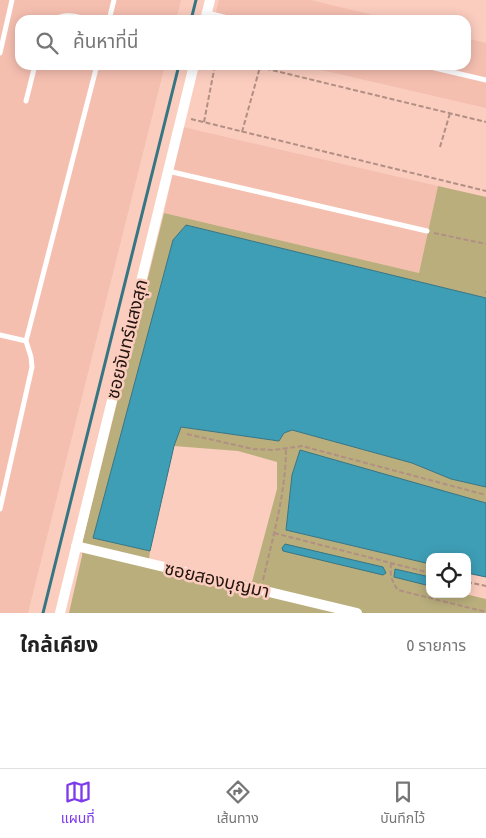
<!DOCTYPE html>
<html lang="th">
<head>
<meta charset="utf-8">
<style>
	:root { --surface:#fff; --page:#f2f2f2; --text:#222; --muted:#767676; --line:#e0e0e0; --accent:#7c3aed }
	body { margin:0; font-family:"Fira Sans Condensed","Noto Sans Thai",sans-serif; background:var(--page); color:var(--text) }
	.controls { position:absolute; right:15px; bottom:15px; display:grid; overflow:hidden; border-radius:10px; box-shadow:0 2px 12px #0003 }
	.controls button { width:45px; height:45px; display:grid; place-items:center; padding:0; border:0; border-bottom:1px solid var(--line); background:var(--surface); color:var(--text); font:25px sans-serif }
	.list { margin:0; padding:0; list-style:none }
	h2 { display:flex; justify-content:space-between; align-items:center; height:65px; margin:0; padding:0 20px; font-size:21px }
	h2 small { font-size:16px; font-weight:400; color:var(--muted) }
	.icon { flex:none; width:28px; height:28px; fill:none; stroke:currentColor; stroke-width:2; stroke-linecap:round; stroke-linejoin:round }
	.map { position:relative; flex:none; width:486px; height:613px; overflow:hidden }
	.search { position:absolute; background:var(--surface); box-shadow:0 2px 12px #0003; left:15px; right:15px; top:15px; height:55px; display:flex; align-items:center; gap:12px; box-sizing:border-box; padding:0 18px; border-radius:15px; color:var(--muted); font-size:19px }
	.sheet { height:155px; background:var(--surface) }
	nav { display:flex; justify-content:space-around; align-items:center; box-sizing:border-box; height:70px; border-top:1px solid var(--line); background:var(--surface); font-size:14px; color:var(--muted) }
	nav a { display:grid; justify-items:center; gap:2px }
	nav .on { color:var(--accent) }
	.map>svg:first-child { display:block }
	.built { fill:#f5bfb0 }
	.green { fill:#b9ae7c }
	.water { fill:#3e9eb6; stroke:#367584 }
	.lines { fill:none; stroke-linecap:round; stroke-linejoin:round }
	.stream { stroke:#367584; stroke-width:3 }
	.path { stroke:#b28f84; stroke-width:2; stroke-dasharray:5 2.5; stroke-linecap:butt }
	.lane { stroke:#fff; stroke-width:5 }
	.street { stroke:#fff; stroke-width:10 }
	.labels { text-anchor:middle; stroke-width:5; stroke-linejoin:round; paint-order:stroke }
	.street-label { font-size:18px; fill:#24140f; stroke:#fbcdbf }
</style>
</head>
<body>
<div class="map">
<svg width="486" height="613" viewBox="0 0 486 613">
	<rect width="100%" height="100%" fill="#fbcdbf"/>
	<!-- built -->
	<path class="built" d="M 0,0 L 181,0 L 176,20 L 20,20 L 20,65 L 165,65 L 28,613 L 0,613 Z
		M 219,0 L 311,0 L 393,20 L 214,20 Z
		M 466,38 L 486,43 L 486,108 L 300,65 L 466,65 Z
		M 183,127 L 438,186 L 419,273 L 164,213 Z"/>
	<!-- green -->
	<path class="green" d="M 438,186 L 486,197 L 486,298 L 186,225 L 173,240 L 93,538 L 150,551 L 149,560 L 252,582 L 277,489 L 277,462 L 238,451 L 174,446 L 180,427 L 279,441 L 284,433 L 292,430 L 412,463 L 451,479 L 486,487 L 486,503 L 300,451 L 292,475 L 286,530 L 430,564 L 430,577 L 395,569 L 394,576 L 430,586 L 430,594 L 465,594 L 486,599 L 486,613 L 69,613 L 82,556 L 83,540 L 164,213 L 419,273 Z"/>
	<!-- water -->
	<path class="water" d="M 186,225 L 486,298 L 486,487 L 451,479 L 412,463 L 292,430 L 284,433 L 279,441 L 181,427 L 174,446 L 150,551 L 93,538 L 173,240 Z
		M 300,450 L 486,503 L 486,577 L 467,573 L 467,557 L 430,557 L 430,564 L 286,530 L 292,475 Z
		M 285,544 L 383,567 L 386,573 L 383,575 L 283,551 L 282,548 Z
		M 395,569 L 430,577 L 430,586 L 394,577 Z"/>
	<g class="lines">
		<!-- stream -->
		<path class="stream" d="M 191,20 L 196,0
			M 43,613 L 179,65"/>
		<!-- path -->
		<path class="path" d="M 251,65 L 486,122
			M 191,119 L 486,191
			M 204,122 L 215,65
			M 242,132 L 260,67
			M 440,147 L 450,113
			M 434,233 L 486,244
			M 485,292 L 486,292
			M 187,434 L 253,449 L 274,450 L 302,446 L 486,495
			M 274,533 L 430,573
			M 391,563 C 390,574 391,581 398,590 L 486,612
			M 263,580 C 273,536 286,493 286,448
			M 467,582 L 486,586"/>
		<!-- lane -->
		<path class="lane" d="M 207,13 L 236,20
			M 53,20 C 66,12 78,17 92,20
			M 109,20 L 114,0
			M 0,53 L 12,0
			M 422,65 L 486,80
			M 26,101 L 35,65
			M 168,171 L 427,231
			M 0,335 L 26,341
			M 0,509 L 32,367 L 31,357 L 26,341 L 97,65"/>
		<!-- street -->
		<path class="street" d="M 205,20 L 210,0
			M 76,546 L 357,613
			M 60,613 L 194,65"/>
	</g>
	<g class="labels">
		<!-- street labels -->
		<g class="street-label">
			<text transform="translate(127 339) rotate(-76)" y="6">ซอยจันทร์แสงสุก</text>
			<text transform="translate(217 580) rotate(13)" y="6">ซอยสองบุญมา</text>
		</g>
	</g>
</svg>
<div class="controls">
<button><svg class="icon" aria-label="locate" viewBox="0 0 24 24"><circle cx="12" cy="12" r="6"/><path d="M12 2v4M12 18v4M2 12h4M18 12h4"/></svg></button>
</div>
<div class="search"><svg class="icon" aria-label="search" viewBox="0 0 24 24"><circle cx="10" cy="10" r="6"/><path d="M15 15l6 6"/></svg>ค้นหาที่นี่</div>
</div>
<section class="sheet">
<h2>ใกล้เคียง<small>0 รายการ</small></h2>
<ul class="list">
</ul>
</section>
<nav>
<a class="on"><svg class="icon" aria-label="map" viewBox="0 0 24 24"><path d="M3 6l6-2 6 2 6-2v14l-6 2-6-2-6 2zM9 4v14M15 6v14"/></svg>แผนที่</a>
<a><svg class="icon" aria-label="directions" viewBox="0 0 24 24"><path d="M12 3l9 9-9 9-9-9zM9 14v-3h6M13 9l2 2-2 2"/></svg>เส้นทาง</a>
<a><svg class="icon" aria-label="saved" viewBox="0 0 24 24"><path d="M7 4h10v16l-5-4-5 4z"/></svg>บันทึกไว้</a>
</nav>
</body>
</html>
